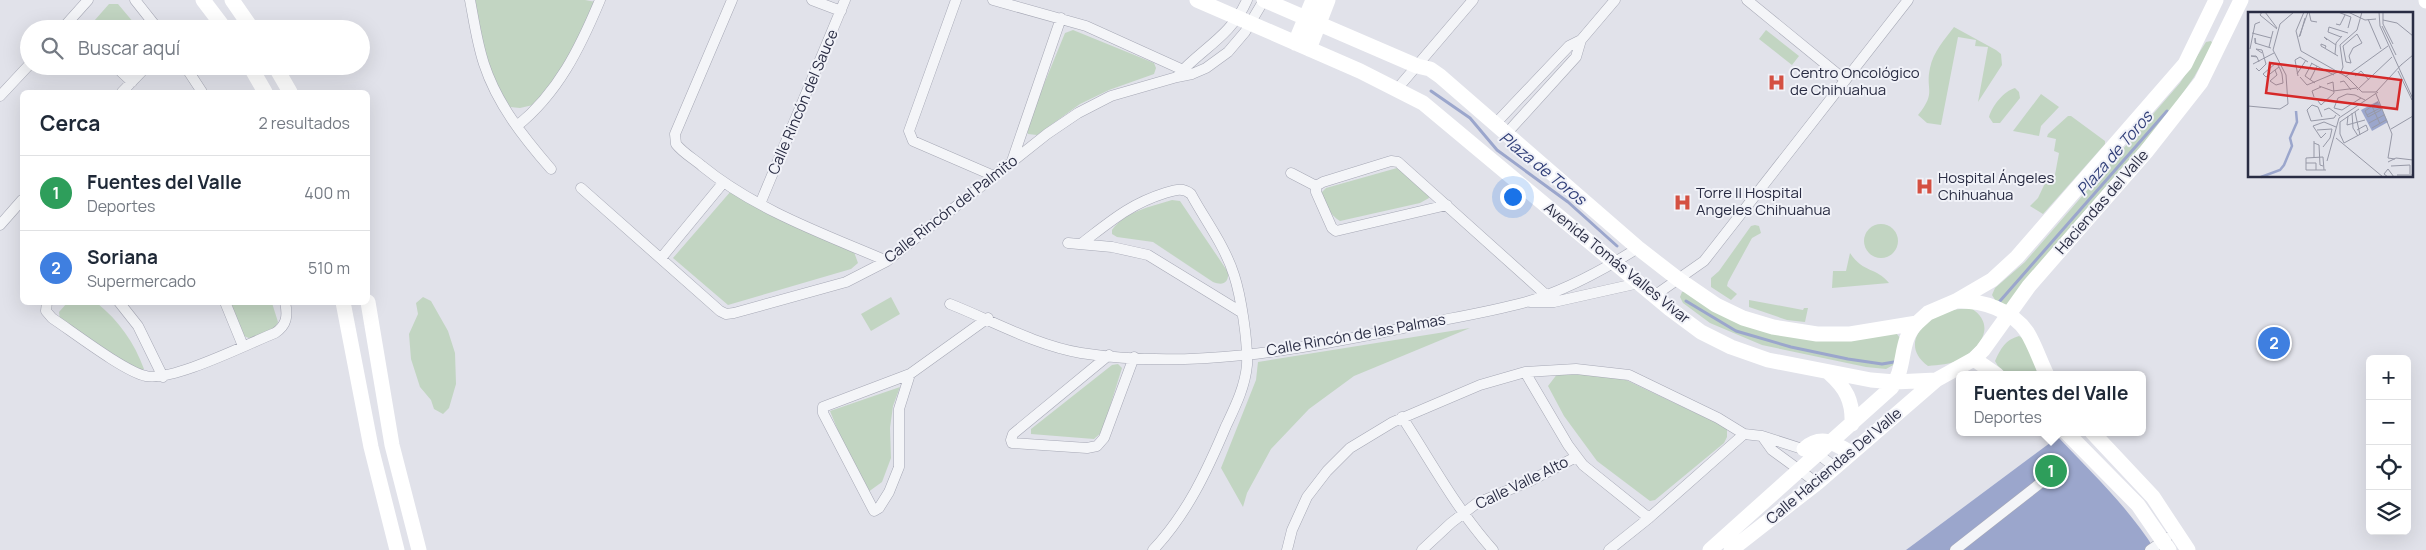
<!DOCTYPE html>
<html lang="es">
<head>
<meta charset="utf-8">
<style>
	:root { --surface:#fff; --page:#f6f6f7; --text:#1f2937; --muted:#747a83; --line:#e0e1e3; --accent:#d45042 }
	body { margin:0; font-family:Manrope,sans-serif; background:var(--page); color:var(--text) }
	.controls { position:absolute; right:15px; bottom:15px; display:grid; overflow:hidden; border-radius:8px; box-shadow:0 5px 20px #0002 }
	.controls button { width:45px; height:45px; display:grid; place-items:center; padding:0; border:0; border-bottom:1px solid var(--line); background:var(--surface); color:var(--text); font:25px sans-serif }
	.you { position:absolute; left:1512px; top:196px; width:18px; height:18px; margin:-12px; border:4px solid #fff; border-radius:50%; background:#1a73e8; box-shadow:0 0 0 8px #1a73e833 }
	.badge { display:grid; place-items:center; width:32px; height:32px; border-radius:50%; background:var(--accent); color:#fff; font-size:16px; font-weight:700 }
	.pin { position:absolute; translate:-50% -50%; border:2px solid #fff; box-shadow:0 1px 5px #0006 }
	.popup { position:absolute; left:1956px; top:371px; width:190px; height:65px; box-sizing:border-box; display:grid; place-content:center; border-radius:8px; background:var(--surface); filter:drop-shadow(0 1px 4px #0005); font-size:16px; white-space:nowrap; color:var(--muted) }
	.popup b { font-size:19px; color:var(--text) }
	.popup::after { content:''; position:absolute; left:50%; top:100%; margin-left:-10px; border:10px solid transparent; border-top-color:var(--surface) }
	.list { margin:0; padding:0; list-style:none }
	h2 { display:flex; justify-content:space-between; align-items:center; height:65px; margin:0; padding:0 20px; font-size:21px }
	h2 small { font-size:16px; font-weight:400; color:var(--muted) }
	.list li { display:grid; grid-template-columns:32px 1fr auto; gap:15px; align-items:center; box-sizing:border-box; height:75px; padding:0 20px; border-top:1px solid var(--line) }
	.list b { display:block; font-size:19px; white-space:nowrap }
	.list p { margin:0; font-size:16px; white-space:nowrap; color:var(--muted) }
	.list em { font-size:16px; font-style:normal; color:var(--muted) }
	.icon { flex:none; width:28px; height:28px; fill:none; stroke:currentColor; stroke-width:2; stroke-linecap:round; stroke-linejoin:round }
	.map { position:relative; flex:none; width:2426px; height:550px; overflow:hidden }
	.search { position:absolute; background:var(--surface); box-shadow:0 5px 20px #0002; left:20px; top:20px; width:350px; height:55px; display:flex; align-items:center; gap:12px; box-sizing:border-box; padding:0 18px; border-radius:28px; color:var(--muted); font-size:19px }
	.panel { position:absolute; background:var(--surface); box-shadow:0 5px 20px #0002; left:20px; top:90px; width:350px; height:215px; border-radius:8px }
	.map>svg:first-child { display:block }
	.green { fill:#c2d5c2 }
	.water { fill:#9ba6cc }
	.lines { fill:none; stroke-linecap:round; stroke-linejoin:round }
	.stream { stroke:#9ba6cc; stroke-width:3 }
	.street-casing { stroke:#a6a8b5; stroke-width:11 }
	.street { stroke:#f4f5f8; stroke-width:10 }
	.secondary { stroke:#fff; stroke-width:15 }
	.labels { text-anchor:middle; stroke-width:4; stroke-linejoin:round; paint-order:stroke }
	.poi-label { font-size:15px; fill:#292c43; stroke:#f1f2f8; text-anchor:start }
	.street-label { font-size:15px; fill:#292c43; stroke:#f1f2f8 }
	.water-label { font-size:16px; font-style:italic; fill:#313f79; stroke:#f1f2f8 }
	.inset-river { fill:none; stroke:#9ba6cc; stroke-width:2.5 }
	.inset-road { fill:none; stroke:#9799a7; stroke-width:1 }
	.view { fill:#d62828; fill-opacity:0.15; stroke:#d62828; stroke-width:2.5 }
	.inset-edge { fill:none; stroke:#292c43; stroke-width:2.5 }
</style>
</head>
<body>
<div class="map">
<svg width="2426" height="550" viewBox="0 0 2426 550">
	<rect width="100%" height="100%" fill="#e1e2ea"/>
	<!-- green -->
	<path class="green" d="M 471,0 L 585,0 L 596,2 L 585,37 L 545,92 L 533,105 L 520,108 L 510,107 L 491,75 Z
		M 109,4 L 118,4 L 139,29 L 87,29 Z
		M 1954,27 L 1996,50 L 2001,54 L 2002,65 L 1978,102 L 1988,47 L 1975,46 L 1976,40 L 1958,37 L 1941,125 L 1927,123 L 1918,115 C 1937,91 1925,91 1930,68 C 1933,52 1945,39 1954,27 Z
		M 1073,30 L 1154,63 L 1156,68 L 1154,74 L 1109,90 L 1080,104 L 1037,135 L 1028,134 L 1026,128 L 1065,33 Z
		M 1766,30 L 1799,56 L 1792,65 L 1759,39 Z
		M 2211,41 L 2213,44 L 2194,77 L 2167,116 L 2056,244 L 2015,298 L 2008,305 L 1997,303 L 1992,295 L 1995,288 L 2025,262 L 2180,83 L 2206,42 Z
		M 2015,88 L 2019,92 L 2020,98 L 2000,123 L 1993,123 L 1989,117 C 1992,106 2004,91 2015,88 Z
		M 2041,94 L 2059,107 L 2041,126 L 2039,136 L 2013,131 Z
		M 2068,116 L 2071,116 L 2105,141 L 2105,144 L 2043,214 L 2030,206 L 2038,198 L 2046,181 L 2054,180 L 2059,153 L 2054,151 L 2056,139 L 2047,137 L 2048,134 Z
		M 1397,168 L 1428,192 L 1429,198 L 1420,203 L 1340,221 C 1331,216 1322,202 1322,192 L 1326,188 Z
		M 731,191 L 854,252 L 858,263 L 851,269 L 728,305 L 673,258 Z
		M 1172,200 L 1180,201 L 1228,272 C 1229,283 1223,286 1213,282 L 1153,242 L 1117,237 L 1112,234 L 1112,230 C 1126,211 1150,207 1172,200 Z
		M1864 241a17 17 0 1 1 34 0a17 17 0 1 1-34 0Z
		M 1755,225 L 1759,226 L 1761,233 L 1752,238 L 1728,282 L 1727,286 L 1737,294 L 1731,300 L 1711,287 L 1711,278 L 1719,271 L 1751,226 Z
		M 1850,253 C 1863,273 1876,267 1889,283 L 1832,288 L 1833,271 L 1846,271 Z
		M 1687,290 L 1773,329 L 1896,333 L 1901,339 L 1895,364 L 1886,369 L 1866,367 L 1762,345 L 1710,323 L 1683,303 L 1680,297 L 1682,292 Z
		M 423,297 L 431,301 L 448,331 L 455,353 L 456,384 L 449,408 L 443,414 L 434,409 L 431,400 L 420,387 L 411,359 L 409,334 L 418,314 L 416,303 Z
		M 891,297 L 900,314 L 871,331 L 861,314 Z
		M 1749,300 L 1803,310 L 1804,308 L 1808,308 L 1805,322 L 1787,320 L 1749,307 Z
		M 67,303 L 97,303 C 119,321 134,342 144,369 L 140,372 L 60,320 L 59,312 Z
		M 231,303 L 272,303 L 278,322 L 274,330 L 251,339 L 244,336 Z
		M 1971,308 C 1997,325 1981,348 1959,360 C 1951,364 1938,365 1928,366 C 1902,347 1919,323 1943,313 C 1952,309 1961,309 1971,308 Z
		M 1470,328 L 1354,376 L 1309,409 L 1271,449 L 1247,493 L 1243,507 L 1221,468 L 1256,380 L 1258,362 Z
		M 2019,336 L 2027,341 L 2038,375 C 2021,375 2004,379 1995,361 C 2001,348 2005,340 2019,336 Z
		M 1118,364 L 1122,368 L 1102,432 L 1094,439 L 1031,434 L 1031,429 L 1112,365 Z
		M 1579,372 L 1626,380 L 1723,426 L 1727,429 L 1727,437 L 1724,443 L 1655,500 L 1650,501 L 1597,461 L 1564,416 L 1548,386 L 1558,373 Z
		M 900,387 L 893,406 L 890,428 L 891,458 L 882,482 L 864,495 L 830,411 Z"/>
	<!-- water -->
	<path class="water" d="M 2058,437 C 2092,473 2129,508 2155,550 L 1906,550 Z"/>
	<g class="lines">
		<!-- stream -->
		<path class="stream" d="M 1431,91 L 1470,118 L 1497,150 L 1568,202 L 1617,246
			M 1686,301 L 1736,331 L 1791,347 L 1848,359 L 1882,364 L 1894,362
			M 2000,301 L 2167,111"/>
		<defs>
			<path id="street" d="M 135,0 L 158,29
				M 470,0 C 474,21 477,43 484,64 C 497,104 524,138 551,169
				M 732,0 L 675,134 L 676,144 C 683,153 694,159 702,166 C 756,210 824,234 887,261
				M 812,0 L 841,11
				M 956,0 L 909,131 L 913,141 L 994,176
				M 993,0 L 1086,26 L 1192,74
				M 1747,0 L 1845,80
				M 62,29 L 88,0
				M 1581,40 L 1615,0
				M 115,66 L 132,82
				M 185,66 L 202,92
				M 1179,74 C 1203,48 1232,35 1247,0
				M 1397,89 L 1473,0
				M 122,92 L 147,66
				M 0,96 L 29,65
				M 1495,124 L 1569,46 L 1581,40 L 1576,57 L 1506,134
				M 517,126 C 558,93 580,48 600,0
				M 1012,161 L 1061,18
				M 1291,173 L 1316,186
				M 1316,186 L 1323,182 L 1391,161 L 1398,162 L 1554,302
				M 1316,186 L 1316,192 L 1332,228 L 1336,231 L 1447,205
				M 581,188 L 720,311 L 726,314 L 734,313 L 846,282 L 887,261 L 1047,134 L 1078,113 L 1111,96 L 1177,77 L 1192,74 L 1206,68 L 1228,52 L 1245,32 L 1264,0
				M 760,204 L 845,0
				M 0,225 L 22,200
				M 1068,243 L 1112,247 L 1148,255 L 1241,312
				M 1082,243 C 1111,221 1130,204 1165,193 C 1175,190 1183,187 1191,194 C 1205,220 1225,246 1234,275 C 1241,296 1248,342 1247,365 C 1245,387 1235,407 1226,426 C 1207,471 1187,514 1153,550
				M 662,257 L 723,183
				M 1654,296 L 1704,261 L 1908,0
				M 47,302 L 46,311 L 52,318 C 73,332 125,372 146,376 C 172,382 247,344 275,333 C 287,325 288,316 285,302
				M 119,302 L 138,326 L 163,377
				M 225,302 L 243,346
				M 1530,302 L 1554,302 L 1639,283
				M 950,304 C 993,321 1035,345 1081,353 C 1189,370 1298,350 1403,328 C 1444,319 1486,313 1526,302 C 1565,291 1603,270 1638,248
				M 1109,355 L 1013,434 L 1011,440 L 1012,443 L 1087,448 L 1097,446 L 1104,438 L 1134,357
				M 1525,372 L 1568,445 L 1583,465 L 1649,518
				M 910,374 L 899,409 L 899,467 L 889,492 L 879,508 L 874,511 L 823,413 L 823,407 L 910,374 L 988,318
				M 1402,417 C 1432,463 1457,510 1493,550
				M 1762,436 L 1772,450 L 1817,483
				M 1287,550 L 1292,530 L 1307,497 L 1327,471 L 1350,448 L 1393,422 L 1480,385 L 1525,372 L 1576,369 L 1629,375 L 1718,418 L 1744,434 L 1762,436 L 1818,454 L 1835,467
				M 1422,550 L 1451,523 L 1477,503 L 1528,482 L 1576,457
				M 1609,550 L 1649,518 L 1744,434
				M 1955,550 L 2057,470
				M 2150,550 L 2167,538"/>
		</defs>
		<!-- street casing -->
		<use href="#street" class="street-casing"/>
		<!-- street -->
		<use href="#street" class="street"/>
		<!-- secondary -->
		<path class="secondary" d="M 203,0 L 225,29
			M 232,0 L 252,29
			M 1197,0 L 1360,71 L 1423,103 L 1670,309 L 1701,332 L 1731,347 L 1768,360 L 1871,380 L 1895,382 L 1936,380
			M 1264,0 L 1417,66 L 1430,69 L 1440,76 L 1638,248 L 1678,279 L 1716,305 L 1743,318 L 1773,327 L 1817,334 L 1850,334 L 1917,323 L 1928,313 L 1956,301 L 1992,280 L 2017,257 L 2185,64 L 2216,0
			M 2426,0 L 2426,1
			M 1295,43 L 1313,0
			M 1309,49 L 1328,0
			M 250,66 L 265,92
			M 275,66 L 290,92
			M 1957,301 C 1982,300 2012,310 2027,332 C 2035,345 2040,361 2047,375
			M 343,302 L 371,447 L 397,550
			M 368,302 L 392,445 L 419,550
			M 1974,359 L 1997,375
			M 1829,373 C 1846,388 1853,401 1852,424
			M 2066,432 L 2138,505 L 2169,550
			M 2092,432 L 2153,497 L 2188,550
			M 1804,449 C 1821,434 1835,443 1851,453
			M 1710,550 L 1891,388 C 1907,368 1898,341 1917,323
			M 1731,550 L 1817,483 L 1936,380 L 1974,359 L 1983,350 L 2029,286 L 2146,152 L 2201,82 L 2241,0"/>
	</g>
	<!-- icons -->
	<defs>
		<symbol id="hospital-bare" viewBox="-9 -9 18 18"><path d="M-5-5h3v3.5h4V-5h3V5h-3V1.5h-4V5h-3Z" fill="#d45042" stroke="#f1f2f8" stroke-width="2.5" paint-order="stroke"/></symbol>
	</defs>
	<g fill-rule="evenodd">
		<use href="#hospital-bare" x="1764" y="70" width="25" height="25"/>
		<use href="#hospital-bare" x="1912" y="174" width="25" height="25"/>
		<use href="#hospital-bare" x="1670" y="190" width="25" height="25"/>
	</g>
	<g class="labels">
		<!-- poi labels -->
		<g class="poi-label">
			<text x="1790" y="78">Centro Oncológico<tspan x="1790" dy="17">de Chihuahua</tspan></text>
			<text x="1938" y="183">Hospital Ángeles<tspan x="1938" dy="17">Chihuahua</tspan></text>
			<text x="1696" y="198">Torre II Hospital<tspan x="1696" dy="17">Angeles Chihuahua</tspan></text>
		</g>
		<!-- street labels -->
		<g class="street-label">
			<text transform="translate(803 102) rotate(-67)" y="5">Calle Rincón del Sauce</text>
			<text transform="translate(2102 202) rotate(-49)" y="5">Haciendas del Valle</text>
			<text transform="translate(951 209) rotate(-38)" y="5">Calle Rincón del Palmito</text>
			<text transform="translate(1617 263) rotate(39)" y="5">Avenida Tomás Valles Vivar</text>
			<text transform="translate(1356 335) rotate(-10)" y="5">Calle Rincón de las Palmas</text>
			<text transform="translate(1834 466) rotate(-40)" y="5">Calle Haciendas Del Valle</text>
			<text transform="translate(1522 483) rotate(-26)" y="5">Calle Valle Alto</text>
		</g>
		<!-- water labels -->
		<g class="water-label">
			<text transform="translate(2114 153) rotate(-49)" y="6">Plaza de Toros</text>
			<text transform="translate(1543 168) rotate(39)" y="6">Plaza de Toros</text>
		</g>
	</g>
	<!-- overview -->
	<g transform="translate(2248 12)">
		<rect width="165" height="165" fill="#e1e2ea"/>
		<path d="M 130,89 L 140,110 L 124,119 L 113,98 Z" fill="#9ba6cc"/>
		<path class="inset-river" d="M 13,165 L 32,158 L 36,153 L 44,134 L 42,126 L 49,110 L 48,99"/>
		<path class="inset-road" d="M 14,0 L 12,3 L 29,17M 17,0 L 29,16M 56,0 L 48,19 L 53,39 L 99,65 L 114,80 L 128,80 L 154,52M 61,0 L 63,9 L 69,10M 90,0 L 103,5 L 100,16M 100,0 L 117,8 L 128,7M 131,0 L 132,14 L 165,87M 135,0 L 135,12 L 145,32M 120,7 L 133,37M 135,8 L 149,11 L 165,24M 88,12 L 92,13 L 97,3M 134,14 L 148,43M 4,21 L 23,26M 109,22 L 114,31 L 105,36 L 101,44 L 103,51 L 98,50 L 95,34 ZM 52,24 L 57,6M 51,25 L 60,0M 93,25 L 80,20 L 81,15 L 100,21M 79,28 L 76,25 L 88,33M 8,32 L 7,26 L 7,31 L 23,36M 21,35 L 25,19M 77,36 L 78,34 L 73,32 L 73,34 L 90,44M 2,37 L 7,12 L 12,10M 87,42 L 88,31 L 94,24M 9,45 L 3,44 L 8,44 L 9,45 L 11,50M 63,51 L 86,63M 64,51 L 57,64 L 67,71M 5,52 L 26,41M 153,53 L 165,43M 8,56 L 11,59 L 18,52 L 14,38 L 8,37 L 14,41M 27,58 L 29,63 L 22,69 L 28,73 L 35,71 L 34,62 L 32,57 L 30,53 L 28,51 L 15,62 L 18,65 L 27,58 L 31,55M 150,59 L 164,88M 49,62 L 58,48M 92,62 L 95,55 L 92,33 L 109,18 L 114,0M 50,64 L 47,48 L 52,45 L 60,50M 107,64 L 113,59 L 121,68M 52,65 L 59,73 L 90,60M 97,65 L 140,34M 62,68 L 69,54M 92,70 L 96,69 L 103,78M 71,74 L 85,79 L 109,76M 109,78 L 144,45M 128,82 L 144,122 L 140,146 L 147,147M 66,85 L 64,79 L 73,75M 113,86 L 94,98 L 86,96 L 90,86 L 99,82 L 107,83 L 117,88M 70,89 L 73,93 L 86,81 L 85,70 L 79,72M 64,93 L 59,98 L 63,109 L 86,106 L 88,103M 64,93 L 70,95 L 74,105M 0,94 L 32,97 L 40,92 L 38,63 L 25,38 L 32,12 L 46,0M 124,94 L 132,112M 76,98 L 81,96 L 92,104M 107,100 L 112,123M 104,101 L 105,116 L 110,124M 119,103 L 132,96 L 133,98 L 120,105 L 117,99 L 130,90M 100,104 L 99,113 L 117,108M 121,111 L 136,103M 124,116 L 138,108M 143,117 L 165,104M 69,118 L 84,117 L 82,126 L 75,135M 109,118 L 118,113 L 120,118 L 96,131 L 92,122 L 92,110 L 111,97M 78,121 L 73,126 L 65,114 L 76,110 L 88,115M 88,126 L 135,165M 66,129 L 66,146M 66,131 L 71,133 L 72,153 L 75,154M 79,149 L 91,106 L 130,80M 140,150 L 148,146 L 165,148M 58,151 L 68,151 L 68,158M 143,154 L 162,153 L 162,162M 76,158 L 75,145 L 58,146 L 58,158 L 78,158M 149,163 L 165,163M 140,165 L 136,162 L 140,157 L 146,165"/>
		<path class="view" d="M 22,51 L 153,68 L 149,97 L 18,81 Z"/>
		<rect width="165" height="165" class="inset-edge"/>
	</g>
</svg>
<div class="controls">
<button>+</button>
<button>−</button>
<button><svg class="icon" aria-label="locate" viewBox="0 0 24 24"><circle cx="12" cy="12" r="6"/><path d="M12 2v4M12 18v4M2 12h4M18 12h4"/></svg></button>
<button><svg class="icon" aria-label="layers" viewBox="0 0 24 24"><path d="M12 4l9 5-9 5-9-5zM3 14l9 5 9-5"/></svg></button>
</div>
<div class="you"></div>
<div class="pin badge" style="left:2051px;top:471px;background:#2e9e5b">1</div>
<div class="popup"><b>Fuentes del Valle</b>Deportes</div>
<div class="pin badge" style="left:2274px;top:343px;background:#3f7fe0">2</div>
<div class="search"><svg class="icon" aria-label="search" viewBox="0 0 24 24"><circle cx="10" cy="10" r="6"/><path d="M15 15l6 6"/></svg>Buscar aquí</div>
<section class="panel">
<h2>Cerca<small>2 resultados</small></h2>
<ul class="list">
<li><span class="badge" style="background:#2e9e5b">1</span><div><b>Fuentes del Valle</b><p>Deportes</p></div><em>400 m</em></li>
<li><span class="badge" style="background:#3f7fe0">2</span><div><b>Soriana</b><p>Supermercado</p></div><em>510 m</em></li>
</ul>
</section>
</div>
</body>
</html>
